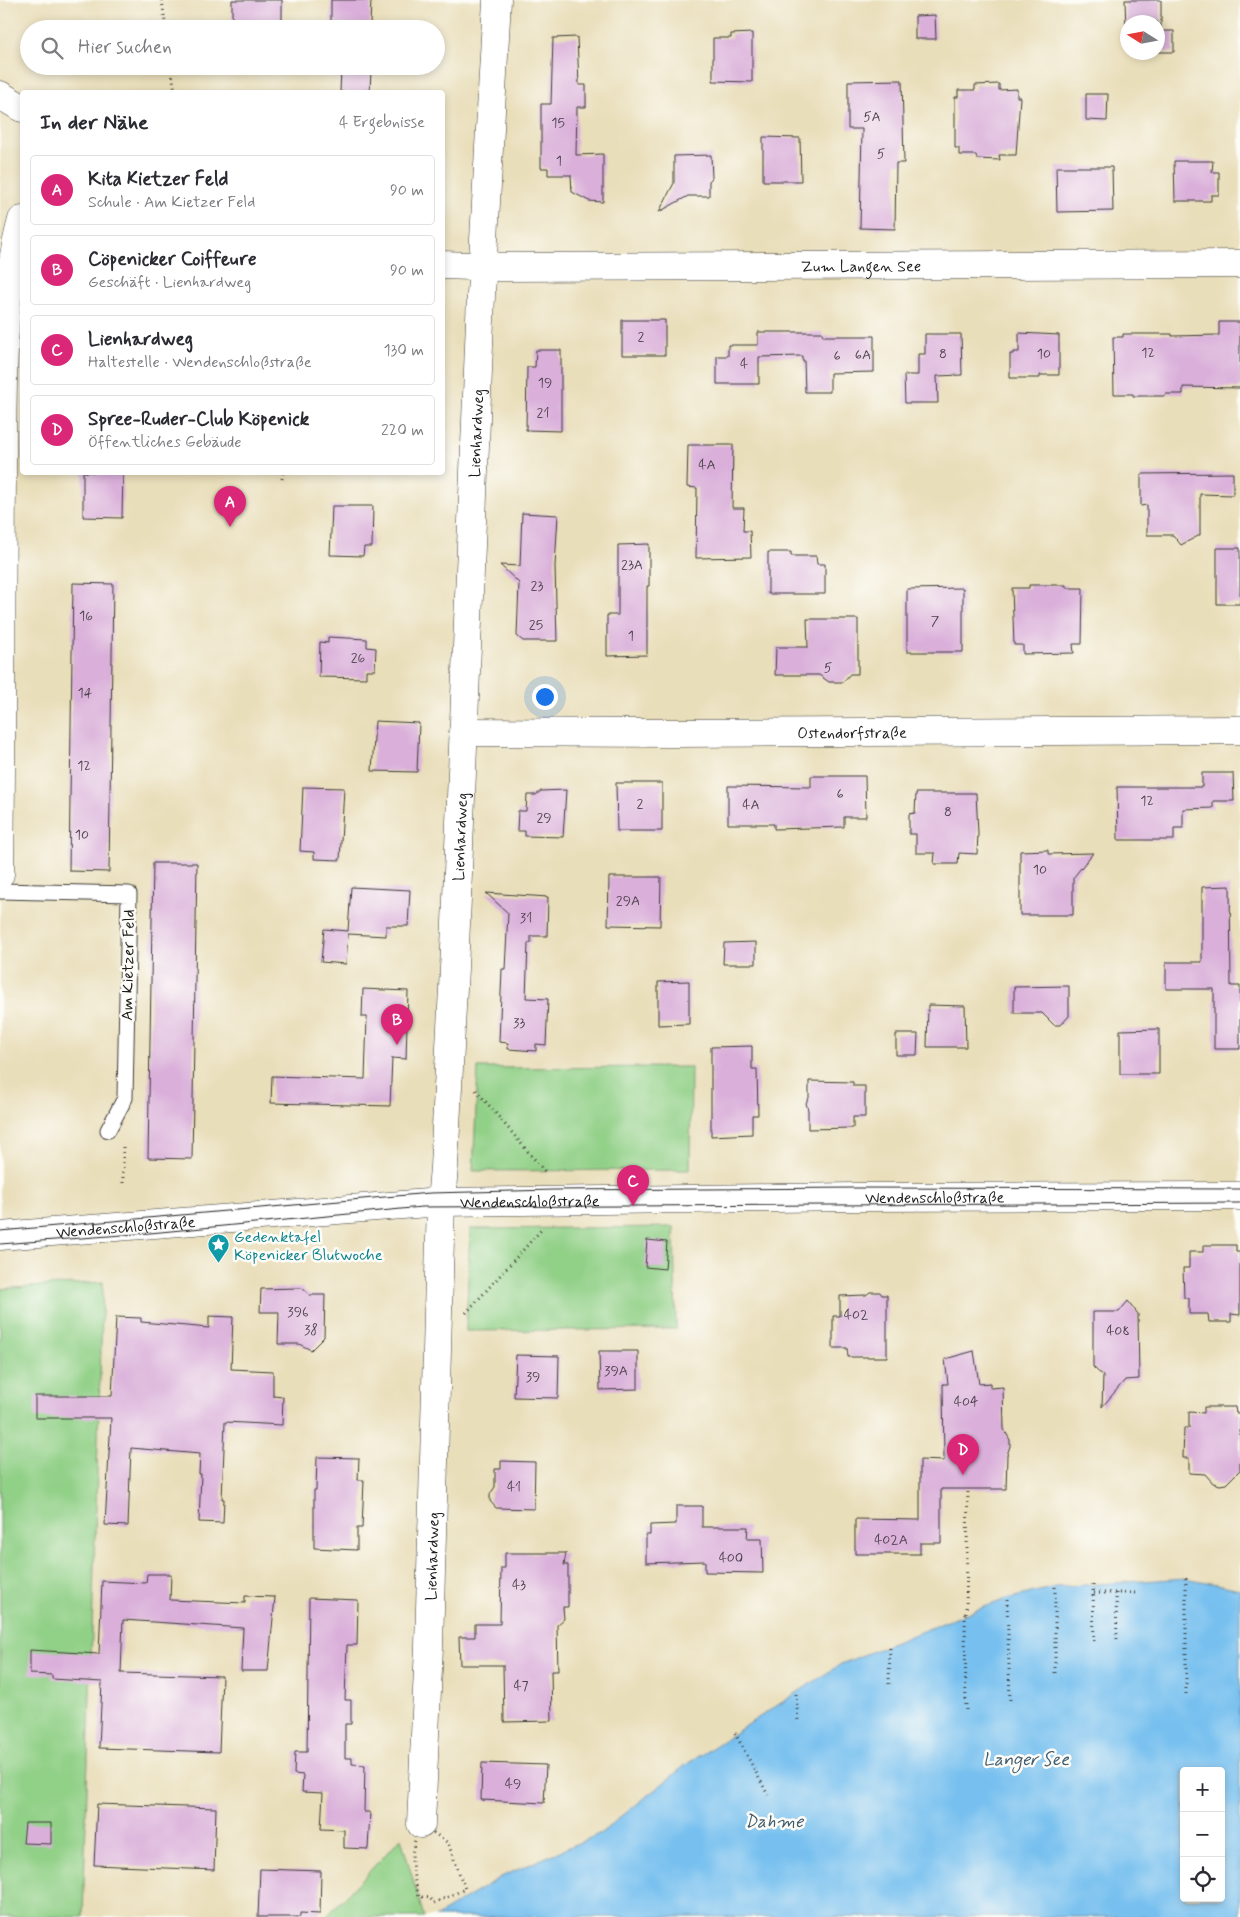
<!DOCTYPE html>
<html lang="de">
<head>
<meta charset="utf-8">
<style>
	:root { --surface:#fff; --page:#f7f7f7; --text:#2b2b33; --muted:#7c7c81; --line:#e1e1e2; --accent:#db2777 }
	body { margin:0; font-family:Mynerve,sans-serif; background:var(--page); color:var(--text) }
	.controls { position:absolute; right:15px; bottom:15px; display:grid; overflow:hidden; border-radius:5px; box-shadow:0 2px 8px #0003 }
	.controls button { width:45px; height:45px; display:grid; place-items:center; padding:0; border:0; border-bottom:1px solid var(--line); background:var(--surface); color:var(--text); font:25px sans-serif }
	.compass { position:absolute; left:1120px; top:15px; width:45px; height:45px; border-radius:50%; background:var(--surface); box-shadow:0 2px 8px #0003; rotate:281deg }
	.you { position:absolute; left:544px; top:696px; width:18px; height:18px; margin:-12px; border:4px solid #fff; border-radius:50%; background:#1a73e8; box-shadow:0 0 0 8px #1a73e833 }
	.badge { display:grid; place-items:center; width:32px; height:32px; border-radius:50%; background:var(--accent); color:#fff; font-size:16px; font-weight:700 }
	.pin { position:absolute; translate:-50% -41px; filter:drop-shadow(0 1px 2px #0008) }
	.pin::after { content:''; position:absolute; top:26px; width:18px; height:15px; background:inherit; clip-path:polygon(0 0,100% 0,50% 100%) }
	.list { margin:0; padding:0; list-style:none }
	h2 { display:flex; justify-content:space-between; align-items:center; height:65px; margin:0; padding:0 20px; font-size:21px }
	h2 small { font-size:16px; font-weight:400; color:var(--muted) }
	.list li { display:grid; grid-template-columns:32px 1fr auto; gap:15px; align-items:center; box-sizing:border-box; height:70px; margin:0 10px 10px; padding:0 10px; border:1px solid var(--line); border-radius:5px }
	.list b { display:block; font-size:19px; white-space:nowrap }
	.list p { margin:0; font-size:16px; white-space:nowrap; color:var(--muted) }
	.list em { font-size:16px; font-style:normal; color:var(--muted) }
	.icon { flex:none; width:28px; height:28px; fill:none; stroke:currentColor; stroke-width:2; stroke-linecap:round; stroke-linejoin:round }
	.map { position:relative; flex:none; width:1240px; height:1917px; overflow:hidden }
	.search { position:absolute; background:var(--surface); box-shadow:0 2px 8px #0003; left:20px; top:20px; width:425px; height:55px; display:flex; align-items:center; gap:12px; box-sizing:border-box; padding:0 18px; border-radius:28px; color:var(--muted); font-size:19px }
	.panel { position:absolute; background:var(--surface); box-shadow:0 2px 8px #0003; left:20px; top:90px; width:425px; height:385px; border-radius:5px }
	.map>svg:first-child { display:block }
	.green { fill:#91d087; stroke:#567652 }
	.water { fill:#76bfef; stroke:#496e86; fill-rule:evenodd }
	.building { fill:#dab0da }
	.lines { fill:none; stroke-linecap:round; stroke-linejoin:round }
	.lane-casing { stroke:#3b3934; stroke-width:17 }
	.street-casing { stroke:#3b3934; stroke-width:29 }
	.path { stroke:#3b3934; stroke-width:3; stroke-dasharray:1 4; stroke-linecap:butt }
	.lane { stroke:#fff; stroke-width:15 }
	.street { stroke:#fff; stroke-width:28 }
	.tram { stroke:#1c1c1c; stroke-width:1 }
	.labels { text-anchor:middle; stroke-width:5; stroke-linejoin:round; paint-order:stroke }
	.number-label { font-size:14px; fill:#4c414c }
	.street-label { font-size:16px; fill:#1c1c1c; stroke:#fdfcf7 }
	.culture-label { font-size:16px; fill:#0d838f; stroke:#fdfcf7; text-anchor:start }
	.water-label { font-size:18px; font-style:italic; fill:#405d70; stroke:#fdfcf7 }
</style>
</head>
<body>
<div class="map">
<svg width="1240" height="1917" viewBox="0 0 1240 1917">
	<rect width="100%" height="100%" fill="#fdfcf7"/>
	<filter id="ink" filterUnits="userSpaceOnUse"><feTurbulence type="fractalNoise" baseFrequency=".02" numOctaves="2"/><feDisplacementMap in="SourceGraphic" scale="10" xChannelSelector="R" yChannelSelector="G"/><feConvolveMatrix kernelMatrix="1 2 1 2 8 2 1 2 1" color-interpolation-filters="sRGB"/></filter>
	<filter id="wash" filterUnits="userSpaceOnUse"><feTurbulence type="fractalNoise" baseFrequency=".0096" numOctaves="4" result="noise"/><feDisplacementMap in="SourceGraphic" scale="20" xChannelSelector="R" yChannelSelector="G"/><feGaussianBlur stdDeviation="1.12" result="paint"/><feColorMatrix in="noise" values="0 0 0 0 0 0 0 0 0 0 0 0 0 0 0 0 0 1.4 0 .05"/><feComposite in="paint" operator="in"/></filter>
	<g filter="url(#wash)">
		<rect width="100%" height="100%" fill="#e9deba"/>
		<!-- green -->
		<path class="green" d="M 691,1067 L 690,1170 L 473,1171 L 478,1068 Z
			M 674,1227 L 676,1329 L 466,1331 L 470,1229 Z
			M 103,1282 L 83,1917 L 0,1917 L 0,1289 Z
			M 401,1838 L 424,1917 L 326,1917 Z"/>
		<!-- water -->
		<path class="water" d="M 1186,1578 L 1240,1589 L 1240,1917 L 435,1917 L 501,1877 L 601,1833 L 687,1764 L 841,1664 L 965,1614 L 1007,1599 L 1055,1587 ZM 1184,1771 L 1221,1771 L 1221,1898 L 1184,1898 Z"/>
		<g id="blocks">
			<!-- building -->
			<path class="building" d="M 232,0 L 282,0 L 282,29 L 232,29 Z
				M 331,0 L 371,0 L 370,24 L 335,24 L 335,22 L 331,22 Z
				M 1125,0 L 1161,0 L 1161,31 L 1174,31 L 1174,52 L 1158,52 L 1158,22 L 1128,22 L 1128,31 L 1126,31 Z
				M 935,15 L 936,39 L 915,39 L 915,16 Z
				M 752,33 L 752,82 L 713,81 L 713,38 L 731,38 L 731,34 Z
				M 577,37 L 579,85 L 586,85 L 586,107 L 577,107 L 576,155 L 603,154 L 603,202 L 589,201 L 572,192 L 571,175 L 548,175 L 548,168 L 541,168 L 541,104 L 551,104 L 553,38 Z
				M 341,68 L 371,70 L 370,92 L 340,92 Z
				M 902,80 L 904,163 L 896,163 L 895,229 L 860,228 L 862,129 L 848,129 L 848,81 Z
				M 999,84 L 999,90 L 1017,89 L 1017,97 L 1020,97 L 1016,155 L 999,155 L 1000,160 L 977,159 L 976,155 L 959,155 L 959,148 L 955,148 L 955,97 L 958,97 L 958,90 L 975,90 L 975,85 Z
				M 1086,94 L 1108,94 L 1107,121 L 1086,120 Z
				M 763,137 L 800,138 L 801,181 L 763,181 Z
				M 711,155 L 712,178 L 709,181 L 709,196 L 688,196 L 659,212 L 674,183 L 674,156 Z
				M 1174,161 L 1213,161 L 1212,172 L 1219,172 L 1219,195 L 1211,195 L 1211,201 L 1175,201 Z
				M 1056,167 L 1112,167 L 1113,211 L 1057,212 Z
				M 622,320 L 665,320 L 665,355 L 622,355 Z
				M 1219,322 L 1240,322 L 1240,388 L 1183,387 L 1183,394 L 1165,394 L 1165,396 L 1133,396 L 1133,394 L 1114,394 L 1113,337 L 1123,337 L 1123,334 L 1172,334 L 1172,336 L 1219,335 Z
				M 758,332 L 822,332 L 823,336 L 874,336 L 874,372 L 830,373 L 830,392 L 805,392 L 804,360 L 802,360 L 802,356 L 759,357 L 759,384 L 717,384 L 717,356 L 728,356 L 728,345 L 758,345 Z
				M 1019,333 L 1059,335 L 1059,375 L 1040,375 L 1040,378 L 1010,378 L 1010,354 L 1013,354 L 1013,352 L 1019,352 Z
				M 925,334 L 961,334 L 962,375 L 937,376 L 938,403 L 905,403 L 904,375 L 918,375 L 918,354 L 925,354 Z
				M 536,350 L 561,350 L 561,431 L 526,430 L 527,367 L 535,367 Z
				M 688,445 L 733,445 L 732,508 L 744,508 L 743,531 L 750,531 L 751,557 L 696,558 L 697,488 L 687,487 Z
				M 83,472 L 123,472 L 122,518 L 83,517 Z
				M 1233,473 L 1233,495 L 1200,494 L 1200,535 L 1181,545 L 1173,535 L 1147,535 L 1147,505 L 1141,506 L 1141,474 Z
				M 332,506 L 373,506 L 372,547 L 364,547 L 363,556 L 330,555 Z
				M 522,513 L 558,515 L 555,566 L 557,641 L 523,641 L 517,636 L 519,583 L 500,565 L 520,566 Z
				M 649,544 L 649,586 L 647,586 L 647,655 L 607,656 L 607,615 L 618,615 L 618,545 Z
				M 1217,548 L 1240,548 L 1240,604 L 1217,604 Z
				M 768,552 L 791,552 L 791,556 L 816,556 L 817,564 L 825,564 L 825,594 L 768,594 Z
				M 73,583 L 113,584 L 109,872 L 69,871 Z
				M 1029,585 L 1066,585 L 1066,588 L 1083,588 L 1082,644 L 1073,644 L 1074,653 L 1023,654 L 1023,645 L 1014,645 L 1012,588 L 1029,588 Z
				M 963,588 L 963,652 L 907,652 L 907,589 Z
				M 807,619 L 858,619 L 858,674 L 850,674 L 843,682 L 829,682 L 819,675 L 775,675 L 776,647 L 808,647 Z
				M 328,637 L 367,639 L 367,647 L 376,648 L 375,670 L 366,670 L 366,678 L 319,677 L 320,642 L 328,643 Z
				M 375,721 L 419,723 L 417,772 L 372,771 Z
				M 1202,773 L 1233,773 L 1234,801 L 1213,801 L 1213,808 L 1183,809 L 1183,828 L 1174,828 L 1174,840 L 1118,840 L 1117,787 L 1202,787 Z
				M 811,776 L 865,776 L 866,817 L 844,817 L 844,827 L 774,829 L 774,824 L 728,824 L 728,786 L 811,787 Z
				M 616,783 L 662,783 L 662,831 L 617,831 Z
				M 303,787 L 344,788 L 340,860 L 314,859 L 314,852 L 300,851 Z
				M 566,790 L 563,837 L 525,836 L 525,831 L 517,831 L 518,811 L 526,811 L 527,795 L 536,795 L 541,791 Z
				M 916,793 L 976,793 L 978,833 L 977,854 L 959,853 L 958,864 L 934,864 L 935,853 L 916,853 L 916,834 L 909,834 L 909,814 L 915,813 Z
				M 1048,850 L 1048,854 L 1093,853 L 1073,878 L 1073,915 L 1020,915 L 1020,851 Z
				M 153,863 L 197,863 L 192,1159 L 148,1158 Z
				M 609,877 L 661,877 L 660,926 L 608,925 Z
				M 1230,886 L 1231,986 L 1240,986 L 1240,1049 L 1214,1049 L 1214,989 L 1166,989 L 1166,962 L 1202,962 L 1202,887 Z
				M 351,887 L 410,890 L 408,926 L 386,926 L 386,936 L 348,934 L 346,964 L 321,962 L 324,929 L 348,931 Z
				M 486,893 L 548,897 L 547,936 L 531,936 L 531,943 L 528,943 L 526,998 L 548,999 L 546,1045 L 536,1044 L 536,1051 L 508,1049 L 508,1043 L 499,1042 L 502,969 L 505,969 L 508,913 Z
				M 756,942 L 756,964 L 723,964 L 724,943 Z
				M 689,981 L 689,1024 L 658,1025 L 658,982 Z
				M 1069,986 L 1069,1016 L 1061,1025 L 1054,1025 L 1042,1013 L 1014,1013 L 1014,987 Z
				M 363,989 L 408,991 L 406,1059 L 392,1058 L 390,1106 L 271,1103 L 272,1076 L 365,1079 L 367,1017 L 362,1017 Z
				M 928,1005 L 965,1006 L 966,1047 L 927,1047 Z
				M 1159,1029 L 1159,1074 L 1120,1074 L 1120,1030 Z
				M 896,1034 L 918,1034 L 917,1055 L 896,1055 Z
				M 752,1046 L 752,1069 L 757,1069 L 758,1115 L 752,1115 L 752,1134 L 711,1136 L 711,1047 Z
				M 809,1081 L 853,1082 L 853,1086 L 865,1086 L 865,1117 L 853,1117 L 853,1128 L 808,1129 L 808,1110 L 806,1103 L 809,1098 Z
				M 647,1240 L 667,1242 L 665,1269 L 645,1267 Z
				M 1203,1245 L 1236,1245 L 1236,1252 L 1240,1252 L 1240,1315 L 1231,1314 L 1231,1322 L 1209,1322 L 1208,1314 L 1189,1314 L 1189,1298 L 1184,1298 L 1183,1268 L 1189,1268 L 1189,1252 L 1203,1252 Z
				M 297,1288 L 302,1288 L 310,1295 L 325,1295 L 324,1337 L 311,1350 L 299,1344 L 278,1344 L 279,1312 L 260,1312 L 261,1289 Z
				M 870,1292 L 880,1292 L 882,1295 L 887,1295 L 887,1357 L 848,1357 L 847,1348 L 833,1348 L 833,1316 L 840,1316 L 840,1296 L 866,1295 Z
				M 1128,1301 L 1138,1314 L 1139,1379 L 1125,1380 L 1102,1407 L 1103,1376 L 1093,1367 L 1093,1312 L 1119,1312 Z
				M 209,1316 L 233,1317 L 231,1369 L 273,1371 L 273,1396 L 283,1397 L 282,1425 L 225,1422 L 222,1499 L 224,1499 L 223,1523 L 199,1522 L 201,1474 L 199,1474 L 200,1454 L 131,1448 L 128,1526 L 105,1525 L 111,1418 L 35,1418 L 35,1396 L 112,1396 L 116,1317 L 141,1318 L 141,1322 L 209,1328 Z
				M 599,1351 L 638,1351 L 638,1389 L 600,1390 Z
				M 974,1351 L 979,1384 L 990,1383 L 990,1388 L 1003,1387 L 1004,1429 L 1010,1440 L 1010,1446 L 1007,1455 L 1006,1489 L 941,1489 L 941,1543 L 920,1543 L 920,1554 L 855,1554 L 855,1519 L 920,1520 L 920,1460 L 944,1461 L 943,1384 L 948,1384 L 945,1359 Z
				M 516,1355 L 559,1356 L 558,1398 L 514,1397 Z
				M 1204,1407 L 1235,1407 L 1236,1413 L 1240,1413 L 1240,1470 L 1226,1484 L 1220,1485 L 1213,1483 L 1205,1474 L 1189,1473 L 1189,1458 L 1183,1458 L 1184,1428 L 1189,1428 L 1189,1412 L 1204,1413 Z
				M 317,1457 L 359,1458 L 358,1480 L 364,1480 L 362,1528 L 357,1528 L 357,1550 L 314,1548 L 314,1490 L 316,1490 Z
				M 501,1461 L 535,1462 L 534,1509 L 496,1508 L 490,1501 L 490,1494 L 495,1487 L 495,1469 L 501,1469 Z
				M 676,1506 L 702,1506 L 702,1527 L 748,1527 L 747,1539 L 762,1539 L 763,1573 L 705,1572 L 705,1561 L 646,1563 L 646,1535 L 650,1535 L 650,1525 L 676,1524 Z
				M 505,1553 L 566,1553 L 564,1565 L 568,1565 L 568,1607 L 563,1607 L 564,1619 L 557,1625 L 558,1671 L 551,1671 L 552,1721 L 504,1722 L 503,1665 L 460,1665 L 459,1637 L 475,1637 L 475,1624 L 500,1624 L 501,1568 L 505,1568 Z
				M 147,1574 L 171,1574 L 170,1600 L 245,1603 L 245,1596 L 275,1597 L 268,1671 L 241,1671 L 243,1628 L 123,1620 L 121,1673 L 222,1676 L 219,1752 L 99,1748 L 102,1682 L 52,1679 L 52,1675 L 30,1674 L 30,1650 L 99,1654 L 102,1581 L 146,1583 Z
				M 309,1598 L 358,1600 L 357,1645 L 347,1645 L 345,1700 L 351,1700 L 351,1724 L 345,1724 L 345,1758 L 352,1758 L 352,1764 L 365,1765 L 364,1812 L 370,1812 L 368,1849 L 344,1848 L 344,1830 L 321,1829 L 323,1793 L 302,1792 L 303,1775 L 294,1774 L 295,1752 L 307,1752 Z
				M 482,1763 L 546,1765 L 544,1803 L 481,1800 Z
				M 97,1804 L 216,1808 L 214,1870 L 94,1865 Z
				M 25,1823 L 51,1823 L 51,1844 L 23,1843 Z
				M 260,1869 L 321,1871 L 320,1914 L 300,1913 L 300,1917 L 258,1917 Z"/>
		</g>
	</g>
	<g filter="url(#ink)">
		<use href="#blocks" fill-opacity="0" stroke="#3b3934" stroke-width="1"/>
		<g class="lines">
			<defs>
				<path id="lane" d="M 0,891 L 129,894 L 125,1098 L 108,1130"/>
				<g id="street">
					<path d="M 0,95 L 22,108"/>
					<path id="s1" d="M 442,265 L 500,267 L 1240,264"/>
					<path id="s2" d="M 463,732 L 675,733 L 1240,730"/>
					<path d="M 0,874 C 2,741 1,609 2,476 C 3,393 0,300 22,220"/>
					<path id="s3" d="M 0,1236 L 441,1202 L 856,1197 L 1240,1196"/>
					<path id="s4" d="M 421,1824 L 429,1646 L 441,1202 L 444,1167 L 455,948 L 481,295 L 497,0"/>
				</g>
			</defs>
			<!-- lane casing -->
			<use href="#lane" class="lane-casing"/>
			<!-- street casing -->
			<use href="#street" class="street-casing"/>
			<!-- path -->
			<path class="path" d="M 162,0 L 166,29
				M 171,66 L 175,92
				M 282,479 L 283,472
				M 476,1090 L 546,1173
				M 123,1183 L 123,1146
				M 466,1313 L 542,1229
				M 1186,1578 L 1186,1694
				M 1093,1585 L 1094,1644
				M 1055,1587 L 1055,1673
				M 1094,1593 L 1137,1593
				M 1116,1593 L 1117,1643
				M 1007,1599 L 1010,1702
				M 966,1613 L 968,1489
				M 965,1614 L 966,1712
				M 889,1684 L 890,1644
				M 796,1694 L 798,1721
				M 735,1733 L 768,1795
				M 421,1824 L 448,1843 L 465,1889 L 434,1903 L 429,1897 L 419,1897 C 411,1868 408,1853 421,1824 Z"/>
			<!-- lane -->
			<use href="#lane" class="lane"/>
			<!-- street -->
			<use href="#street" class="street"/>
			<!-- tram -->
			<path class="tram" d="M 0,1231 L 430,1193 L 554,1190 L 857,1188 L 1240,1189
				M 0,1244 L 150,1233 L 422,1207 L 1240,1203"/>
		</g>
	</g>
	<!-- icons -->
	<defs>
		<symbol id="sight-pin" viewBox="-11 -11 22 30"><path d="M0 17L-7.5 6A9.5 9.5 0 1 1 7.5 6Z" fill="#0f9aa8" stroke="#fdfcf7"/><path d="M0-6L1.8-2.2L6-1.7L2.9 1.2L3.7 5.4L0 3.3L-3.7 5.4L-2.9 1.2L-6-1.7L-1.8-2.2Z" fill="#fff"/></symbol>
	</defs>
	<g fill-rule="evenodd">
		<use href="#sight-pin" x="206" y="1232" width="25" height="34"/>
	</g>
	<g class="labels">
		<!-- number labels -->
		<g class="number-label">
			<text x="872" y="121">5A</text>
			<text x="558" y="127">15</text>
			<text x="881" y="158">5</text>
			<text x="559" y="165">1</text>
			<text x="641" y="341">2</text>
			<text x="1148" y="357">12</text>
			<text x="943" y="358">8</text>
			<text x="1044" y="358">10</text>
			<text x="863" y="359">6A</text>
			<text x="837" y="360">6</text>
			<text x="744" y="368">4</text>
			<text x="545" y="387">19</text>
			<text x="543" y="417">21</text>
			<text x="707" y="469">4A</text>
			<text x="632" y="569">23A</text>
			<text x="537" y="590">23</text>
			<text x="86" y="620">16</text>
			<text x="935" y="625">7</text>
			<text x="536" y="629">25</text>
			<text x="631" y="640">1</text>
			<text x="358" y="662">26</text>
			<text x="828" y="672">5</text>
			<text x="85" y="697">14</text>
			<text x="84" y="770">12</text>
			<text x="840" y="798">6</text>
			<text x="1147" y="805">12</text>
			<text x="640" y="808">2</text>
			<text x="751" y="809">4A</text>
			<text x="948" y="816">8</text>
			<text x="544" y="822">29</text>
			<text x="82" y="839">10</text>
			<text x="1040" y="874">10</text>
			<text x="628" y="905">29A</text>
			<text x="526" y="922">31</text>
			<text x="519" y="1027">33</text>
			<text x="298" y="1316">396</text>
			<text x="856" y="1319">402</text>
			<text x="311" y="1334">38</text>
			<text x="1118" y="1335">408</text>
			<text x="616" y="1375">39A</text>
			<text x="533" y="1381">39</text>
			<text x="966" y="1406">404</text>
			<text x="514" y="1491">41</text>
			<text x="891" y="1544">402A</text>
			<text x="731" y="1562">400</text>
			<text x="519" y="1589">43</text>
			<text x="521" y="1690">47</text>
			<text x="513" y="1788">49</text>
		</g>
		<!-- street labels -->
		<g class="street-label">
			<text dy="6" stroke="none"><textPath href="#s1" startOffset="419">Zum Langen See</textPath></text>
			<text dy="6" stroke="none"><textPath href="#s4" startOffset="1392">Lienhardweg</textPath></text>
			<text dy="6" stroke="none"><textPath href="#s2" startOffset="389">Ostendorfstraße</textPath></text>
			<text dy="6" stroke="none"><textPath href="#s4" startOffset="988">Lienhardweg</textPath></text>
			<text transform="translate(127 965) rotate(-89)" y="6">Am Kietzer Feld</text>
			<text dy="6" stroke="none"><textPath href="#s3" startOffset="936">Wendenschloßstraße</textPath></text>
			<text dy="6" stroke="none"><textPath href="#s3" startOffset="531">Wendenschloßstraße</textPath></text>
			<text dy="6" stroke="none"><textPath href="#s3" startOffset="126">Wendenschloßstraße</textPath></text>
			<text dy="6" stroke="none"><textPath href="#s4" startOffset="268">Lienhardweg</textPath></text>
		</g>
		<!-- culture labels -->
		<g class="culture-label">
			<text x="234" y="1242">Gedenktafel<tspan x="234" dy="18">Köpenicker Blutwoche</tspan></text>
		</g>
		<!-- water labels -->
		<g class="water-label">
			<text x="1026" y="1765">Langer See</text>
			<text x="774" y="1827">Dahme</text>
		</g>
	</g>
</svg>
<div class="controls">
<button>+</button>
<button>−</button>
<button><svg class="icon" aria-label="locate" viewBox="0 0 24 24"><circle cx="12" cy="12" r="6"/><path d="M12 2v4M12 18v4M2 12h4M18 12h4"/></svg></button>
</div>
<svg class="compass" viewBox="-18 -18 36 36"><path d="M0-13l5 13h-10z" fill="#e53935"/><path d="M0 13l5-13h-10z" fill="#7c7c81"/></svg>
<div class="you"></div>
<div class="pin badge" style="left:230px;top:527px">A</div>
<div class="pin badge" style="left:397px;top:1045px">B</div>
<div class="pin badge" style="left:633px;top:1206px">C</div>
<div class="pin badge" style="left:963px;top:1475px">D</div>
<div class="search"><svg class="icon" aria-label="search" viewBox="0 0 24 24"><circle cx="10" cy="10" r="6"/><path d="M15 15l6 6"/></svg>Hier suchen</div>
<section class="panel">
<h2>In der Nähe<small>4 Ergebnisse</small></h2>
<ul class="list">
<li><span class="badge">A</span><div><b>Kita Kietzer Feld</b><p>Schule · Am Kietzer Feld</p></div><em>90 m</em></li>
<li><span class="badge">B</span><div><b>Cöpenicker Coiffeure</b><p>Geschäft · Lienhardweg</p></div><em>90 m</em></li>
<li><span class="badge">C</span><div><b>Lienhardweg</b><p>Haltestelle · Wendenschloßstraße</p></div><em>130 m</em></li>
<li><span class="badge">D</span><div><b>Spree-Ruder-Club Köpenick</b><p>Öffentliches Gebäude</p></div><em>220 m</em></li>
</ul>
</section>
</div>
</body>
</html>
